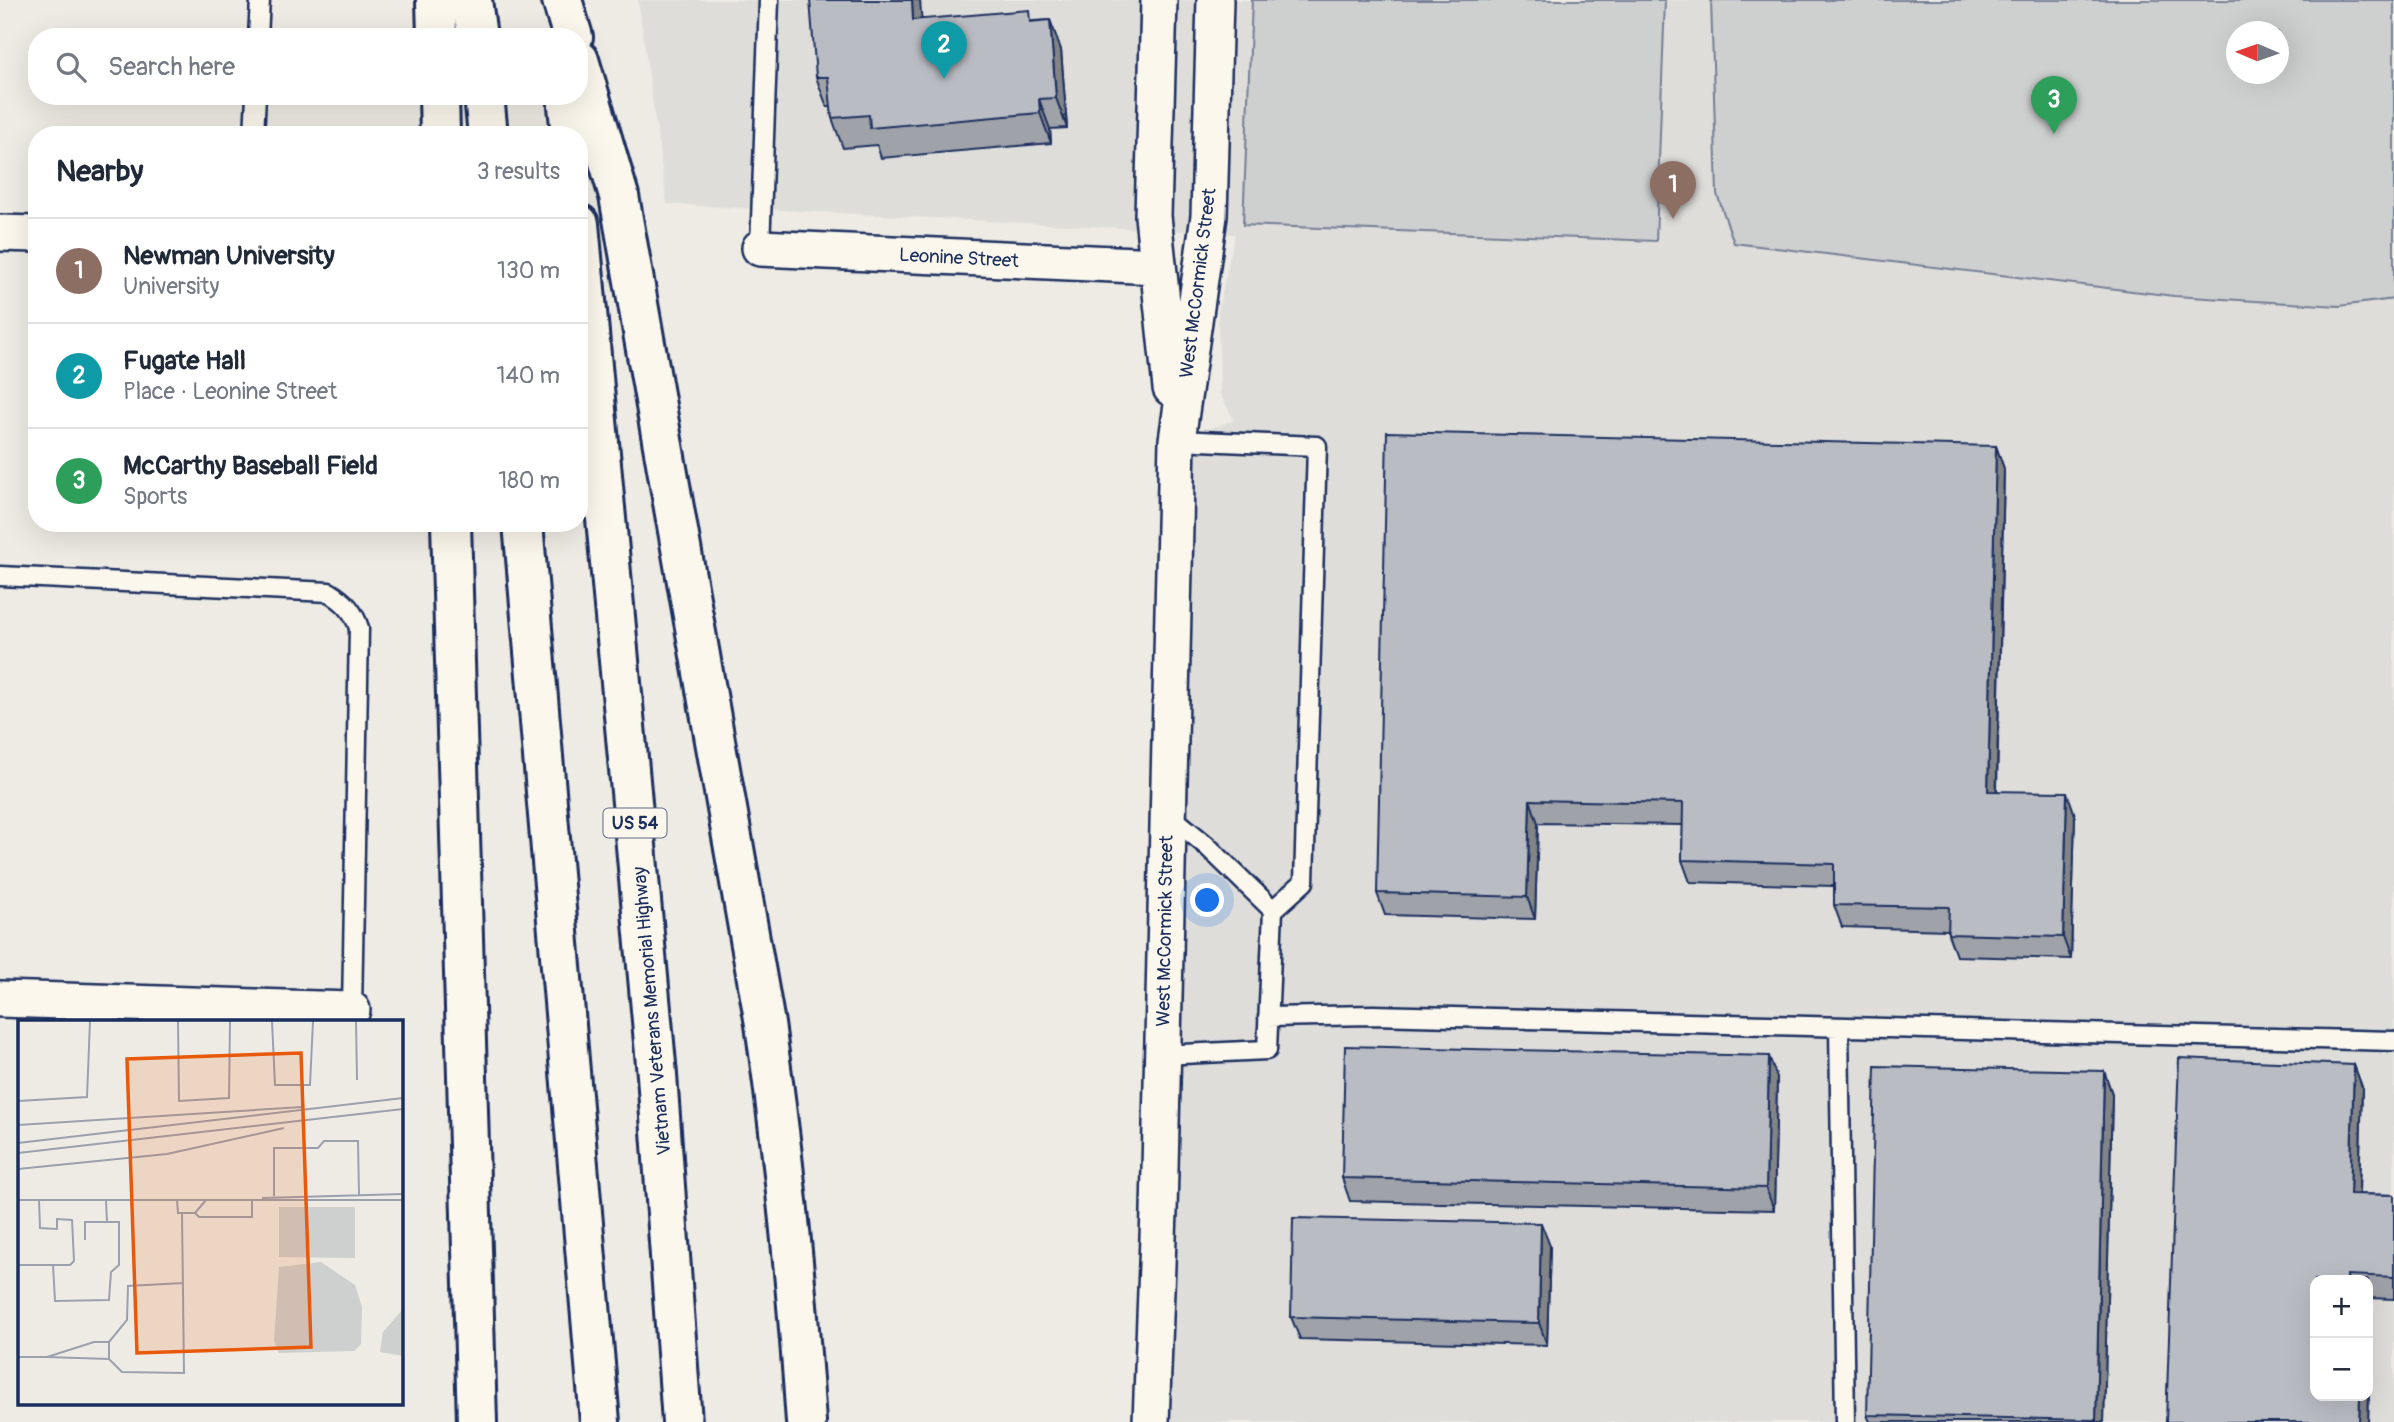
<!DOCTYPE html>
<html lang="en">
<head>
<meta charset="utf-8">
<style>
	:root { --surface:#fff; --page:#f6f6f7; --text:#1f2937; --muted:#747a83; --line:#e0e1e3; --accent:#7c3aed }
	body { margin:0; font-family:Pangolin,sans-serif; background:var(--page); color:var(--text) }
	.controls { position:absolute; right:21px; bottom:21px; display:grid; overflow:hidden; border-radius:14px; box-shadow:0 7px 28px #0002 }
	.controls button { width:63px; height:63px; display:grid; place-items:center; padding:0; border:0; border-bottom:2px solid var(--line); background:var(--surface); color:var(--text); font:35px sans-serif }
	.compass { position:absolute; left:2226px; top:21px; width:63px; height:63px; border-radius:50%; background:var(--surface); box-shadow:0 7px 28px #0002; rotate:272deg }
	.you { position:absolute; left:1208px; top:901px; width:24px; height:24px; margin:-18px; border:5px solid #fff; border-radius:50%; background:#1a73e8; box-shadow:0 0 0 10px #1a73e833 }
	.badge { display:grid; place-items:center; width:46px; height:46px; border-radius:50%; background:var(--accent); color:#fff; font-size:23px; font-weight:700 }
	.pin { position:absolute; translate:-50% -58px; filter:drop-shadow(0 2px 4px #0008) }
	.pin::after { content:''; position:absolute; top:37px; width:24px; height:21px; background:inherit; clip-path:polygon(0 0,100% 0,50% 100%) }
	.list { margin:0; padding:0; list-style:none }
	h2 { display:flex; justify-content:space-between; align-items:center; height:91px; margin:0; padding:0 28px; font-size:30px }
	h2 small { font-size:23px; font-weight:400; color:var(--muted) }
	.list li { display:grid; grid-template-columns:46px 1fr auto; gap:21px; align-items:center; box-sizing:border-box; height:105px; padding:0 28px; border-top:2px solid var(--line) }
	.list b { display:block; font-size:26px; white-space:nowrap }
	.list p { margin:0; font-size:23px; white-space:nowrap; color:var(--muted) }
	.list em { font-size:23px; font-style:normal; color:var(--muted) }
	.icon { flex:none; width:38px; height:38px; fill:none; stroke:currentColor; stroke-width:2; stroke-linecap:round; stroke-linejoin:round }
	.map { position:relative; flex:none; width:2394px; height:1422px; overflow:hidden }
	.search { position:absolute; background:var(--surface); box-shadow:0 7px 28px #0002; left:28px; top:28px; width:560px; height:77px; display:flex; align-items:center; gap:18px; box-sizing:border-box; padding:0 24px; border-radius:28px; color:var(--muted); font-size:26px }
	.panel { position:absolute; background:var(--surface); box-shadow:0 7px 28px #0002; left:28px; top:126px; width:560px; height:406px; border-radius:28px }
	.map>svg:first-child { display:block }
	.built { fill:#deddda; fill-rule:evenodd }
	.green { fill:#cecfcf; stroke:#747f96; stroke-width:2; fill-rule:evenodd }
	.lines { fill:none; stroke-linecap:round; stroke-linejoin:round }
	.service-casing { stroke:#1b2f5e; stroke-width:23 }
	.minor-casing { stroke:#1b2f5e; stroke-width:40 }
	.motorway-casing { stroke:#1b2f5e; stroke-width:44 }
	.service { stroke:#fbf7ec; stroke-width:18 }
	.minor { stroke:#fbf7ec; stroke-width:35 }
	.motorway { stroke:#fbf7ec; stroke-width:38 }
	.wall { fill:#9fa2a8; stroke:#1b2f5e; stroke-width:2 }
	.shaded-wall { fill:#828488; stroke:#1b2f5e; stroke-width:2 }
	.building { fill:#b9bcc3; stroke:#1b2f5e; stroke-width:2 }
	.labels { text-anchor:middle; stroke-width:7; stroke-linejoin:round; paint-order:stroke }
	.shield { fill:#fbf7ec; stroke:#5e6b89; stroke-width:2 }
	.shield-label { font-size:18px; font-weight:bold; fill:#1b2f5e }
	.street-label { font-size:19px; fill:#1b2f5e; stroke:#fbf7ec }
	.inset-road { fill:none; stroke:#9aa0ae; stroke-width:2 }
	.view { fill:#e8590c; fill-opacity:0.15; stroke:#e8590c; stroke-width:3.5 }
	.inset-edge { fill:none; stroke:#1b2f5e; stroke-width:3.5 }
</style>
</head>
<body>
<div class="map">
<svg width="2394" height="1422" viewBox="0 0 2394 1422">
	<rect width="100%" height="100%" fill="#eeebe4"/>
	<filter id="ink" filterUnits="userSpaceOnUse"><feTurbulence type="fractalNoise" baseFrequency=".0143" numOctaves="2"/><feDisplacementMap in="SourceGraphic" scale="14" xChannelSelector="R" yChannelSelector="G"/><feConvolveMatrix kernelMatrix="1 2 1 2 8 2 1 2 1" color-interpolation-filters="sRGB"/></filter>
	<g filter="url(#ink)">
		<!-- built -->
		<path class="built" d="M 638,0 L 2394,0 L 2394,1422 L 1148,1422 L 1177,440 L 1234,420 L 1220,394 L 1218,311 L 1235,234 L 667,204 ZM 2236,32 L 2278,32 L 2278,74 L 2236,74 ZM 2315,1280 L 2368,1280 L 2368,1396 L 2315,1396 Z"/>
		<!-- green -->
		<path class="green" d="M 1252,0 L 1665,0 L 1656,241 L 1243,225 Z
			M 1711,0 L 2394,0 L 2394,299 L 2339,306 L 2174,296 L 1734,243 L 1717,194 ZM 2236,32 L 2278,32 L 2278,74 L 2236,74 Z"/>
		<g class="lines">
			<defs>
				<path id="service" d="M 258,37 L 260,0
					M 254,135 L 256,96
					M 760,248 L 769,0
					M 1177,440 L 1317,446 L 1304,882 L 1273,910
					M 0,576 L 329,592 C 345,602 353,610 359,628 L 352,1010
					M 1268,1017 L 1373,1015 L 2394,1041
					M 1839,1027 L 1845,1422
					M 1161,1055 L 1267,1050 L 1273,910 L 1207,846 L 1168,814"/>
				<path id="minor" d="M 1159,0 L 1153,216 L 1171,388
					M 0,233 L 37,234
					M 760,248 L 1158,266
					M 0,999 L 352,1010
					M 1151,1422 L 1159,1212 L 1177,440 L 1209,216 L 1215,0"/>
				<path id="motorway" d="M 436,0 L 437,37
					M 472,0 L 477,37
					M 562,0 L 573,37
					M 579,60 L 619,196 L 765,1024 C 784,1156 797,1289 806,1422
					M 439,96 L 440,135
					M 484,96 L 488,135
					M 567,96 L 571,135
					M 579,224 L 657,1075 L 682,1422
					M 451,523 L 477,1422
					M 523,523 L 600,1422"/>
			</defs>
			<!-- service casing -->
			<use href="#service" class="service-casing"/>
			<!-- minor casing -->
			<use href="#minor" class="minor-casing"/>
			<!-- motorway casing -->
			<use href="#motorway" class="motorway-casing"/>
			<!-- service -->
			<use href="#service" class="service"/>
			<!-- minor -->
			<use href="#minor" class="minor"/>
			<!-- motorway -->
			<use href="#motorway" class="motorway"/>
		</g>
		<!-- wall -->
		<path class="wall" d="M 922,19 L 1033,21 L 1050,20 L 1061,50 L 1067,128 L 1050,129 L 1051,143 L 881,158 L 877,145 L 843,148 L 832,118 L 831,107 L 827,107 L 816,77 Z
			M 1996,446 L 2004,469 L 1997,791 L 2075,815 L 2071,959 L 1956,956 L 1948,934 L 1948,930 L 1842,927 L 1834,905 L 1834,886 L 1690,882 L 1682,860 L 1683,825 L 1538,823 L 1535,919 L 1385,915 L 1377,893 Z
			M 2354,1065 L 2362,1087 L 2359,1194 L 2394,1195 L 2394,1299 L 2368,1298 L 2368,1280 L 2315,1280 L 2371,1332 L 2368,1422 L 2166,1422 Z
			M 2104,1071 L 2112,1094 L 2104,1422 L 1870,1422 L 1867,1415 Z
			M 1777,1078 L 1774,1210 L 1350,1201 L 1342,1178 Z
			M 1550,1246 L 1547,1345 L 1300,1339 L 1291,1317 Z"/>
		<!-- shaded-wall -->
		<path class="shaded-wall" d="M 912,0 L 920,0 L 924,50 L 913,20 Z
			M 1050,20 L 1061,50 L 1067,128 L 1056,98 Z
			M 1039,99 L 1050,129 L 1051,143 L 1040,113 Z
			M 1996,446 L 2004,469 L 1996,813 L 1988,791 Z
			M 2067,792 L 2075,815 L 2071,959 L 2063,937 Z
			M 1530,800 L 1538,823 L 1535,919 L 1527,897 Z
			M 1769,1056 L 1777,1078 L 1774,1210 L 1766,1188 Z
			M 2354,1065 L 2362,1087 L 2358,1216 L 2350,1194 Z
			M 2104,1071 L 2112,1094 L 2104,1422 L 2096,1422 Z
			M 1541,1223 L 1550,1246 L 1547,1345 L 1539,1323 Z
			M 2368,1322 L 2371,1332 L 2368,1422 L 2359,1422 L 2360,1396 L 2368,1396 Z"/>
		<!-- building -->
		<path class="building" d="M 810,0 L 912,0 L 913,20 L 1029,10 L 1030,22 L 1050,20 L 1056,98 L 1039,99 L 1040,113 L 870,128 L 869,115 L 832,118 L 828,77 L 816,77 Z
			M 1387,432 L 1996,446 L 1988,791 L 2067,792 L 2063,937 L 1948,934 L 1949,907 L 1834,905 L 1834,864 L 1682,860 L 1683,803 L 1530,800 L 1527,897 L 1377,893 Z
			M 1345,1046 L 1769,1056 L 1766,1188 L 1342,1178 Z
			M 2179,1058 L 2354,1065 L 2350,1194 L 2394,1195 L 2394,1277 L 2347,1275 L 2347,1280 L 2315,1280 L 2315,1396 L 2360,1396 L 2359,1422 L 2166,1422 Z
			M 1875,1066 L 2104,1071 L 2096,1420 L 1867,1415 Z
			M 1293,1218 L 1541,1223 L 1539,1323 L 1291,1317 Z"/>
	</g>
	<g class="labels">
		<!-- shield labels -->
		<rect class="shield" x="603.5" y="808.5" width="63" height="29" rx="5"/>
		<g class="shield-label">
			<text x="635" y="829">US 54</text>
		</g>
		<!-- street labels -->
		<g class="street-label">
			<text transform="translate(959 257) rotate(3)" y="7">Leonine Street</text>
			<text transform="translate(1197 283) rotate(-83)" y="7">West McCormick Street</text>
			<text transform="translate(1164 931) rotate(-89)" y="7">West McCormick Street</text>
			<text transform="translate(651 1011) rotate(-95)" y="7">Vietnam Veterans Memorial Highway</text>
		</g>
	</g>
	<!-- overview -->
	<g transform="translate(18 1020)">
		<rect width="385" height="385" fill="#eeebe4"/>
		<path d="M 261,187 L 337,187 L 337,238 L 261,237 ZM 303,242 L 337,265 L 344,287 L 343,324 L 336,331 L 261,333 L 256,321 L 261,247 ZM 385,289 L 385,336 L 362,332 L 365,312 Z" fill="#cecfcf"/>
		<path class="inset-road" d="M 160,1 L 161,81 L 211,78 L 212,1M 254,1 L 257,65 L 292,65 L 295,1M 338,1 L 339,60M 0,81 L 69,77 L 72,1M 0,105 L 284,87M 0,123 L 385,78M 0,133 L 385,89M 0,149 L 149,134 L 266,108M 256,176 L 256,128 L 300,128 L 306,121 L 340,121 L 341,175M 244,178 L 385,174M 0,180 L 385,180M 88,180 L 89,202M 159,180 L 160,193 L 177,193 L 188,180M 177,193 L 181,197 L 234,197 L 234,179M 0,245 L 52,245 L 56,241 L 54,200 L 39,199 L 39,209 L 22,208 L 21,180M 35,245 L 37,281 L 91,280 L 93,252 L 101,245 L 101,202 L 67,202 L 67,220M 91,322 L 109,300 L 110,266 L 165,263M 0,337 L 29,337M 91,339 L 91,322 L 76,322 L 29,337 L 91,339 L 104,352 L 166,353 L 164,193"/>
		<path class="view" d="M 283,33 L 293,327 L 119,333 L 109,39 Z"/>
		<rect width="385" height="385" class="inset-edge"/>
	</g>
</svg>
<div class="controls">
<button>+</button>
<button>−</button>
</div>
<svg class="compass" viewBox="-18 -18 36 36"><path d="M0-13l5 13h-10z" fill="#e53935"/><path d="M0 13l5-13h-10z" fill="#747a83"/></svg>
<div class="you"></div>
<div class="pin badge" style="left:1673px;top:219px;background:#8d6e63">1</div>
<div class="pin badge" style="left:944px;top:79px;background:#0f9aa8">2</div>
<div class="pin badge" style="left:2054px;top:134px;background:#2e9e5b">3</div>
<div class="search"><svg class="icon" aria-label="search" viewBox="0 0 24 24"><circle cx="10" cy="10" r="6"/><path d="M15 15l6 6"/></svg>Search here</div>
<section class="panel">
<h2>Nearby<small>3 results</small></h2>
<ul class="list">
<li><span class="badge" style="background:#8d6e63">1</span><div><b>Newman University</b><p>University</p></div><em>130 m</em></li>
<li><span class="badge" style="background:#0f9aa8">2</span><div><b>Fugate Hall</b><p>Place · Leonine Street</p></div><em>140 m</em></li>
<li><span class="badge" style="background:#2e9e5b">3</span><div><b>McCarthy Baseball Field</b><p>Sports</p></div><em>180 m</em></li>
</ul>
</section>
</div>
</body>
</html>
